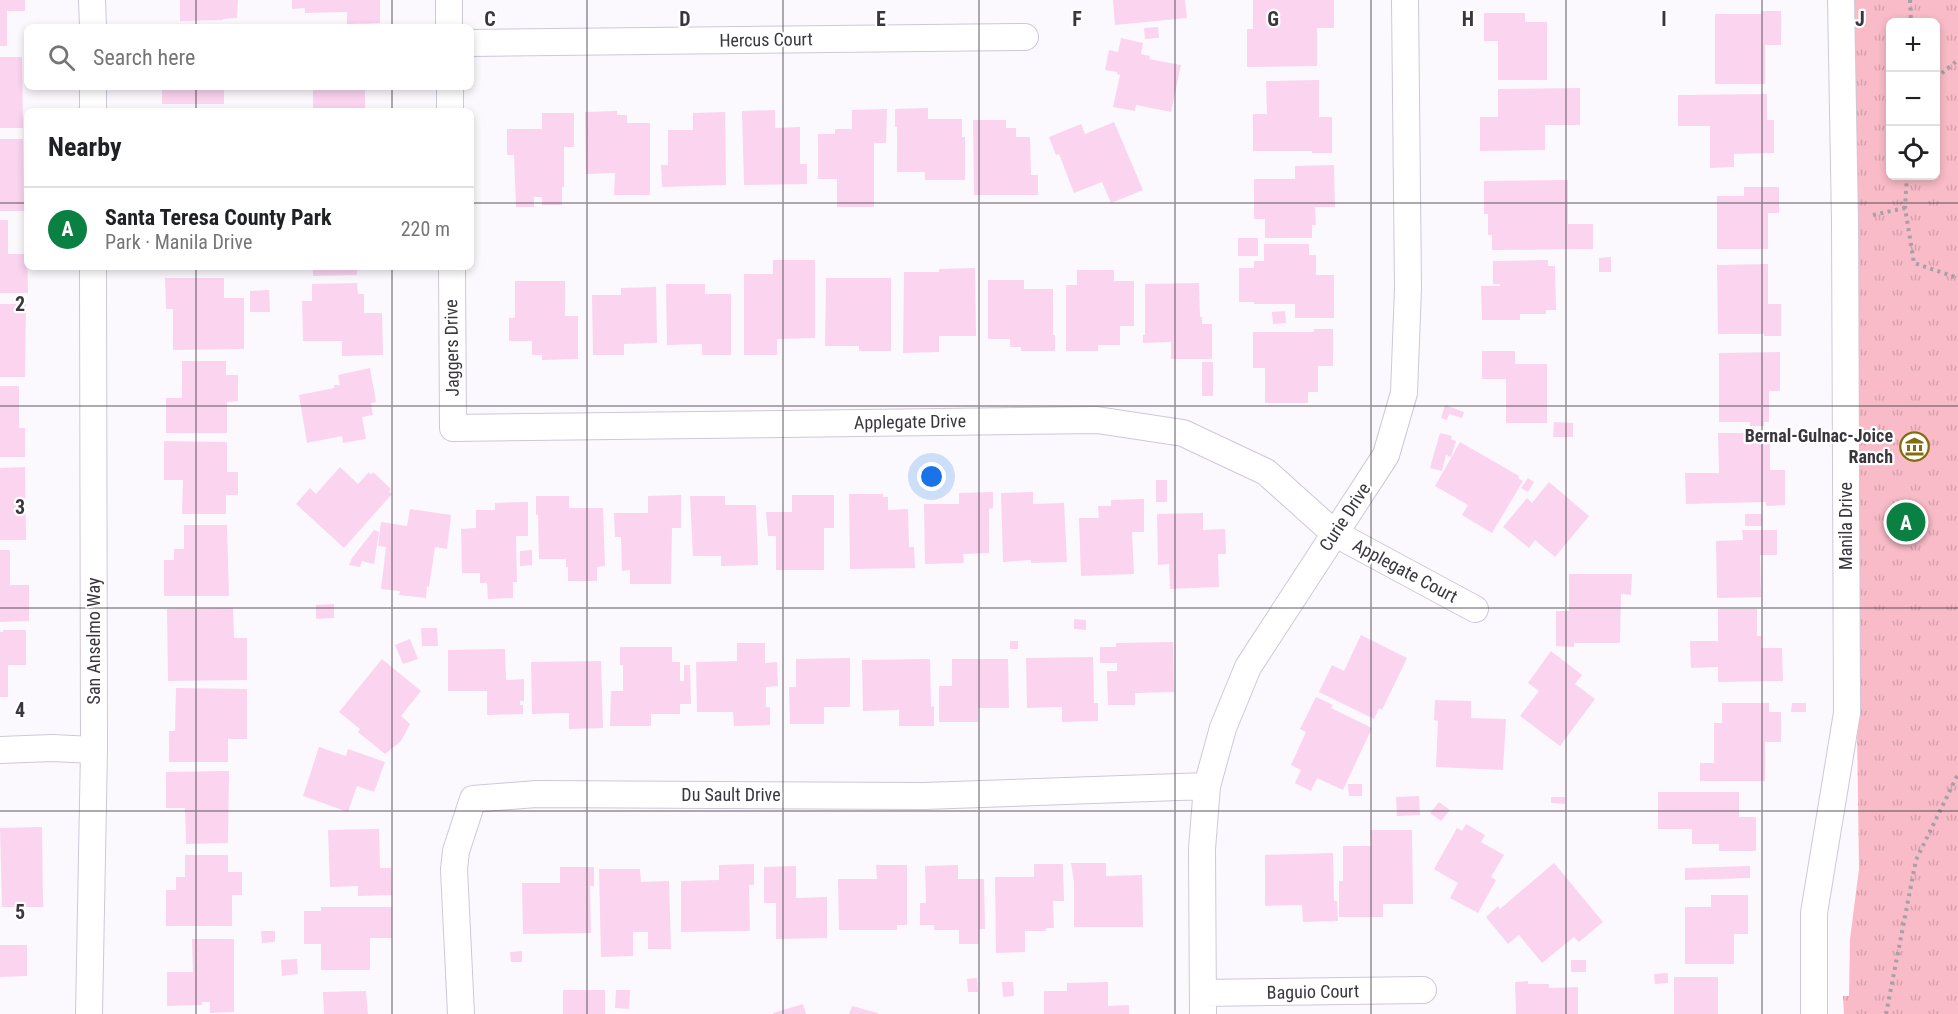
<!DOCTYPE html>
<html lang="en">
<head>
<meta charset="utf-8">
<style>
	:root { --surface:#fff; --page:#f6f6f6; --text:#202124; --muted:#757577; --line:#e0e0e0; --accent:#0b8043 }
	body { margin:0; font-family:"Roboto Condensed",sans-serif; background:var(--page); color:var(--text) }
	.controls { position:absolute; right:18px; top:18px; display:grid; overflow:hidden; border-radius:9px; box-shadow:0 3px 9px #0003 }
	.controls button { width:54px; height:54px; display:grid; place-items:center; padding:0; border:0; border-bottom:2px solid var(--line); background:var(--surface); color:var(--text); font:30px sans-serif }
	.you { position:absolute; left:932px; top:477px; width:21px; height:21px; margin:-15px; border:4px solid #fff; border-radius:50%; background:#1a73e8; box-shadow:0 0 0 9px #1a73e833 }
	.badge { display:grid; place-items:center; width:39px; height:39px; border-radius:50%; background:var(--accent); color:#fff; font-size:20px; font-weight:700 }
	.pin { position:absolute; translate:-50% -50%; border:3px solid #fff; box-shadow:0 2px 6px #0006 }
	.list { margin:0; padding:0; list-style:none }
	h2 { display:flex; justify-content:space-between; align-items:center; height:78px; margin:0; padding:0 24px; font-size:26px }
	h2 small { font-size:20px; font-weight:400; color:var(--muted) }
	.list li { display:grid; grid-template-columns:39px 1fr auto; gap:18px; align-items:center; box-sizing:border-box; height:84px; padding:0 24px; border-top:2px solid var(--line) }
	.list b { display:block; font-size:22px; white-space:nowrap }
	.list p { margin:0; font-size:20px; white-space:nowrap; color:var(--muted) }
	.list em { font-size:20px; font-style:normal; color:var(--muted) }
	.icon { flex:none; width:33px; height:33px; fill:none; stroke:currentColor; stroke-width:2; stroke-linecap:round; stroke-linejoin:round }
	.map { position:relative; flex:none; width:1958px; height:1014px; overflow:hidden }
	.search { position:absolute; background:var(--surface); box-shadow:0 3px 9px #0003; left:24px; top:24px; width:450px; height:66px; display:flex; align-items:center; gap:15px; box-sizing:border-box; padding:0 21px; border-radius:9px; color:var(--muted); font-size:22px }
	.panel { position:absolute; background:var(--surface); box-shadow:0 3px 9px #0003; left:24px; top:108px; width:450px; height:162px; border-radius:9px }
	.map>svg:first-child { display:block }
	.park { fill:url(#park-tufts); fill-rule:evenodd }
	.building { fill:#fbd4f0 }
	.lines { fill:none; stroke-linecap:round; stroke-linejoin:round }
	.minor-casing { stroke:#cfc7da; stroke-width:28 }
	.path { stroke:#a4a1a7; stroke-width:4; stroke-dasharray:3 4.5; stroke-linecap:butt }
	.minor { stroke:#fff; stroke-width:26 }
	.grid { fill:none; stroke:#3a363e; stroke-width:1.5; stroke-opacity:0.55 }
	.labels { text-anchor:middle; stroke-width:4.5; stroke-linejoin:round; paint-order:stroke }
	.street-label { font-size:18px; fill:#3a363e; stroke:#fff }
	.poi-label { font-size:18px; font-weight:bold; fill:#3a363e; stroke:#fff; text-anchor:end }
	.grid-label { font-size:20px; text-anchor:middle; font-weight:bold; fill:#3a363e; stroke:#fff; stroke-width:4.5; stroke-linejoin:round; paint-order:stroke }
</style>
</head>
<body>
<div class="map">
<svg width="1958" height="1014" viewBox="0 0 1958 1014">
	<defs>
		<pattern id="park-tufts" width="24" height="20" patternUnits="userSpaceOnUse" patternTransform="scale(1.5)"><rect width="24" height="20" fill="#f8bbc7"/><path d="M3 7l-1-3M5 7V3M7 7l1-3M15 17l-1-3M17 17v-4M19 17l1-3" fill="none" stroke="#d5a1ac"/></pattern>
	</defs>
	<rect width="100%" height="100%" fill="#fbf9fd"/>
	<!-- park -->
	<path class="park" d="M 1847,0 L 1958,0 L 1958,1014 L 1844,1014 L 1843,996 L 1849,996 L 1850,939 L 1859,869 ZM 1890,22 L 1936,22 L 1936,176 L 1890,176 Z"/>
	<!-- building -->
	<path class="building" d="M 0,0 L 25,0 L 25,11 L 7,11 L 7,46 L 0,46 Z
		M 180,0 L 238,0 L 237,18 L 223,19 L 223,20 L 180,21 Z
		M 292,0 L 380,0 L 380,23 L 347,24 L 347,12 L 305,13 L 305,8 L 292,9 Z
		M 1113,0 L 1185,0 L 1187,18 L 1115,25 Z
		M 1253,0 L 1334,0 L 1334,28 L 1317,28 L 1317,66 L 1247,67 L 1247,29 L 1253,29 Z
		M 1761,11 L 1781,11 L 1781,45 L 1765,45 L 1765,84 L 1715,84 L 1715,14 L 1761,14 Z
		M 1484,13 L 1525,13 L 1525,22 L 1547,22 L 1547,80 L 1498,80 L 1498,41 L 1484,41 Z
		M 1158,27 L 1159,38 L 1145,39 L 1144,28 Z
		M 1121,38 L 1143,43 L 1141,54 L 1150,56 L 1149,59 L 1181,65 L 1171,112 L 1136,105 L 1135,111 L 1113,107 L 1120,75 L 1117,74 L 1117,72 L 1105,70 L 1109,50 L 1118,52 Z
		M 0,57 L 22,57 L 23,128 L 0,128 Z
		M 1319,80 L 1319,117 L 1332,117 L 1332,153 L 1312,153 L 1312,151 L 1253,151 L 1253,114 L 1267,114 L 1266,81 Z
		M 162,87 L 224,87 L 224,104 L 162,104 Z
		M 313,87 L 365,87 L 365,109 L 313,108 Z
		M 1580,88 L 1580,125 L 1545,125 L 1545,150 L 1480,151 L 1480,117 L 1498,117 L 1498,89 Z
		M 1767,94 L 1767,120 L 1774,120 L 1774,153 L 1734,154 L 1734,167 L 1710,168 L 1710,126 L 1678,126 L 1678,95 Z
		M 928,108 L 928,119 L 962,119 L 962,137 L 965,137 L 965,180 L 925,180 L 925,172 L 897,172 L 897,127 L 895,127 L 895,109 Z
		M 887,109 L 886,143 L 874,143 L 874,207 L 837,207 L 837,179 L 818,179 L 818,134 L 835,134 L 835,129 L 852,129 L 852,110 Z
		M 775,110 L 775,128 L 800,127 L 800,164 L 807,164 L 807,184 L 744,185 L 742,111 Z
		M 617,111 L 617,115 L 627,115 L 627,123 L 650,123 L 650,195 L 614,195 L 615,173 L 586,174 L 585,112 Z
		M 725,112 L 726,185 L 662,187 L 661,165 L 668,165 L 668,130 L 693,130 L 693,113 Z
		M 542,113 L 574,113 L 574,147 L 564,147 L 564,187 L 562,187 L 562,205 L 542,205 L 542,197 L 534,197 L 534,207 L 516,207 L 514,155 L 507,155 L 507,129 L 542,129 Z
		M 973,120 L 1006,120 L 1006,128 L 1016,128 L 1016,137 L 1030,137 L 1031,175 L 1038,175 L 1038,195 L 974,195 Z
		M 1114,122 L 1143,190 L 1111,203 L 1102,182 L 1074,193 L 1059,154 L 1056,155 L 1049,137 L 1081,124 L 1085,134 Z
		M 0,139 L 23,139 L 24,211 L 0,211 Z
		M 1334,165 L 1335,207 L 1315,207 L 1316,225 L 1312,225 L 1312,238 L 1265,238 L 1265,219 L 1254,219 L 1254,179 L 1295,179 L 1295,166 Z
		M 1568,180 L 1568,224 L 1593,224 L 1593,249 L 1492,250 L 1492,235 L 1488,235 L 1488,214 L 1484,214 L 1484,181 Z
		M 1744,187 L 1779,187 L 1779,213 L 1768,213 L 1768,249 L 1717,249 L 1717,196 L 1744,196 Z
		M 0,220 L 8,220 L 8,254 L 27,254 L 28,293 L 0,293 Z
		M 1238,238 L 1258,238 L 1258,256 L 1238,256 Z
		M 1264,244 L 1309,244 L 1309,255 L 1316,255 L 1316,275 L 1334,275 L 1334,318 L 1295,318 L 1295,304 L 1254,304 L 1254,302 L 1239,302 L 1239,268 L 1254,268 L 1254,261 L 1264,261 Z
		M 1611,257 L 1611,272 L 1599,272 L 1599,258 Z
		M 773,260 L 815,260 L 815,338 L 777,339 L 777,355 L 744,355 L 744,274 L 773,274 Z
		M 1548,260 L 1548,266 L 1555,266 L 1556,310 L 1546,310 L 1546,314 L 1520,314 L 1520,320 L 1482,320 L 1481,286 L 1500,286 L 1500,284 L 1493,284 L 1493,261 Z
		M 1768,264 L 1768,304 L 1781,304 L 1781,336 L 1764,336 L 1764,334 L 1718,334 L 1717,265 Z
		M 313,267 L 357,267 L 357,275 L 313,276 Z
		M 975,268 L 976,336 L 939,336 L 939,352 L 903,353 L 904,272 L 939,272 L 939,269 Z
		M 1077,270 L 1114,270 L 1114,281 L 1134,281 L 1134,326 L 1120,326 L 1120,345 L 1098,345 L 1098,351 L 1066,351 L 1066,285 L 1077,285 Z
		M 165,278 L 224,278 L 224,298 L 244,298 L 244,349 L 173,350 L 173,309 L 166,309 Z
		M 826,278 L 891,278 L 891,351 L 859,351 L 859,346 L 825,346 Z
		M 988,280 L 1024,280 L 1024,289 L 1053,289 L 1053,335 L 1055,335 L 1055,351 L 1021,351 L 1021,347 L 1010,347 L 1010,339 L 988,339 Z
		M 515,281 L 565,281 L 565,316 L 578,316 L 578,359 L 542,360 L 542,355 L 532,355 L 532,341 L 509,341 L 509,318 L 515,318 Z
		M 357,283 L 358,294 L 364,294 L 364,313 L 382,313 L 383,355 L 342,356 L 342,341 L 303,341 L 302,301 L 312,301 L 312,284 Z
		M 1199,283 L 1200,317 L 1202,317 L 1202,324 L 1212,324 L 1212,359 L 1171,359 L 1171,342 L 1143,343 L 1143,335 L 1145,335 L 1145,284 Z
		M 666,284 L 705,284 L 705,294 L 731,294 L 731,355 L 702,355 L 702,344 L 667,345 Z
		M 656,287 L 657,343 L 624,344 L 624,355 L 593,355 L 592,295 L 621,295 L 621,288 Z
		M 269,290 L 270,312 L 250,312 L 250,291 Z
		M 0,304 L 26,304 L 25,377 L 0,377 Z
		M 1285,311 L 1286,323 L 1273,324 L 1272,312 Z
		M 1314,329 L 1333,329 L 1333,366 L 1318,366 L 1318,392 L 1308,392 L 1308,403 L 1265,403 L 1265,368 L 1253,368 L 1253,332 L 1314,332 Z
		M 1482,351 L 1515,351 L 1515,364 L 1547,364 L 1547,423 L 1506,423 L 1506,379 L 1482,379 Z
		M 1780,352 L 1780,391 L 1769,391 L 1769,422 L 1764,422 L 1764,426 L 1750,426 L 1750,422 L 1719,422 L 1719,353 Z
		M 182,361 L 226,361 L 226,375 L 238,375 L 238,401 L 227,402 L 227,433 L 166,433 L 166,398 L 182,398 Z
		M 1202,362 L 1213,362 L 1213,396 L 1202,396 Z
		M 370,368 L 376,402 L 371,403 L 373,415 L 362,417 L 366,439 L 343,443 L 342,436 L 307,443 L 299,395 L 334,388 L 334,385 L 340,385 L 338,375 Z
		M 0,386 L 19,386 L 19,428 L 25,428 L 25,457 L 0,457 Z
		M 1445,405 L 1464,412 L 1462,418 L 1449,414 L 1447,420 L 1441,418 Z
		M 1554,422 L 1573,423 L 1573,437 L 1553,437 Z
		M 1440,433 L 1452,436 L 1451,439 L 1456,441 L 1451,457 L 1446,455 L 1442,471 L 1430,468 Z
		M 1718,433 L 1770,433 L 1770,470 L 1785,470 L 1785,505 L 1766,506 L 1766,502 L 1686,504 L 1685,473 L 1719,473 Z
		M 164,441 L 227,442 L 227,472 L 238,472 L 238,495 L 226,495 L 226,514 L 182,514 L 183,480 L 164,480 Z
		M 1460,442 L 1519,476 L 1518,478 L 1523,481 L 1492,533 L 1462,515 L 1468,505 L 1435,486 Z
		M 25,467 L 26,540 L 0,540 L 0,468 Z
		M 340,467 L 358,484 L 369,472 L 371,475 L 373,472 L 391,489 L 389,491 L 392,494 L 344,548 L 296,504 L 310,488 L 316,494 Z
		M 1528,478 L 1534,482 L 1528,492 L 1521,488 Z
		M 1156,480 L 1167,480 L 1167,502 L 1156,502 Z
		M 1549,482 L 1589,516 L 1555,557 L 1535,540 L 1529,548 L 1503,527 L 1527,498 L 1532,503 Z
		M 993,492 L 993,508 L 989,509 L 989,553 L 963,554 L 964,563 L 925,564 L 924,504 L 959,504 L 959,493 Z
		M 1033,492 L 1033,504 L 1064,503 L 1067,562 L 1031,563 L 1031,560 L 1003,562 L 1001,493 Z
		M 849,494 L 883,494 L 883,497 L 888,497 L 888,510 L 908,509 L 909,547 L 914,547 L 915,568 L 850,569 Z
		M 681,495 L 681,528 L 672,528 L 671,584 L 630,584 L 630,570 L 622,571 L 621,537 L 615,537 L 614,513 L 648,513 L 648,496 Z
		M 792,495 L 834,495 L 834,528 L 824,528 L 824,570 L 776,570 L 776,536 L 768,536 L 766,512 L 792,512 Z
		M 536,496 L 569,496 L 569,508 L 603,508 L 605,566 L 597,567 L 597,581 L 568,581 L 568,567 L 566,567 L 566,559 L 539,559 L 538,514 L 536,515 Z
		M 690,496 L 725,496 L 725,505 L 756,505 L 758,565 L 721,566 L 721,556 L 693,556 Z
		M 1144,499 L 1144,532 L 1132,532 L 1134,574 L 1081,576 L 1079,518 L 1099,518 L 1098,506 L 1111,506 L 1111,500 Z
		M 528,502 L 528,536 L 516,536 L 517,582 L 513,582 L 513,598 L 488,599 L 487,583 L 480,583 L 480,573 L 462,573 L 461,529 L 476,528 L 476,510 L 495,510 L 495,503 Z
		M 410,509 L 451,515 L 447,549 L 435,547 L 429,587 L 427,586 L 426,598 L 399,595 L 400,591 L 381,589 L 386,547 L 378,546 L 381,522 L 407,526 Z
		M 1203,513 L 1203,530 L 1225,529 L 1226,554 L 1218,554 L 1219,587 L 1170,589 L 1169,564 L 1158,565 L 1157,514 Z
		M 1745,514 L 1762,514 L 1762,526 L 1745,526 Z
		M 184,525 L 227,525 L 229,596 L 164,596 L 164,560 L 174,560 L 174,549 L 184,549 Z
		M 374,530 L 379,532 L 374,564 L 362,561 L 360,567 L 349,565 L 352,558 Z
		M 1742,530 L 1777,530 L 1777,555 L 1760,555 L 1761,597 L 1717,598 L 1716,541 L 1743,540 Z
		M 0,550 L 10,550 L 10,585 L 29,585 L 29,621 L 0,622 Z
		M 532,550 L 532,565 L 520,566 L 520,551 Z
		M 1569,574 L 1632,574 L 1631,595 L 1621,594 L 1620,643 L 1574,643 L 1574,647 L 1556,646 L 1556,611 L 1569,611 Z
		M 334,604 L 334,618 L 316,619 L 316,605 Z
		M 233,608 L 234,638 L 247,638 L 247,680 L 168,681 L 167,609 Z
		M 1718,609 L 1757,609 L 1757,636 L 1761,636 L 1761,648 L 1782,648 L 1783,681 L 1718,682 L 1718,667 L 1691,668 L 1690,641 L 1718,641 Z
		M 1074,619 L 1086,620 L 1086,630 L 1074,629 Z
		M 421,628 L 437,628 L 438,646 L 422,646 Z
		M 3,630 L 26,630 L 26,665 L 8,665 L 8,697 L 0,697 L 0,632 L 3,632 Z
		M 1361,635 L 1407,658 L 1382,710 L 1379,708 L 1374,719 L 1319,692 L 1332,665 L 1344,671 Z
		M 410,639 L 418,659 L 403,664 L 395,645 Z
		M 1010,641 L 1018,641 L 1018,649 L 1010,649 Z
		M 1173,642 L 1174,692 L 1135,693 L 1135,705 L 1108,705 L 1107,671 L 1117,671 L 1117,663 L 1100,663 L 1100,647 L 1116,647 L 1116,643 Z
		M 737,643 L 765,643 L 765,663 L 777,662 L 778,686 L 766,687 L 766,707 L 770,707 L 770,725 L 734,726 L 733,712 L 697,712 L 696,662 L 737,661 Z
		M 620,647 L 672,647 L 672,662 L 680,662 L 680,681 L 684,681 L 684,665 L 690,665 L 691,704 L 680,704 L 680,714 L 651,714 L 651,726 L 610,726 L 611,691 L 623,691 L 623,665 L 620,665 Z
		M 505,649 L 506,680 L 524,679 L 524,701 L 520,701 L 520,705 L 523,705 L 523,714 L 487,715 L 487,691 L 448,691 L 448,650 Z
		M 1551,651 L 1582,675 L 1575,684 L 1595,699 L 1560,746 L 1520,716 L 1539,691 L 1528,683 Z
		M 1093,657 L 1094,703 L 1098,703 L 1098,721 L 1062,722 L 1062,707 L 1027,708 L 1026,658 Z
		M 850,658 L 850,707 L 824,707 L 824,724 L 790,724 L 789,687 L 796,687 L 796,659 Z
		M 382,659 L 421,691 L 401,716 L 410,724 L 401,741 L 385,754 L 358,732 L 360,729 L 339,712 Z
		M 930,659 L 931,707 L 934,706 L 934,726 L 899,726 L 899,710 L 863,711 L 862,660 Z
		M 952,659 L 1008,659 L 1009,708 L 978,708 L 978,722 L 939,722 L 939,686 L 952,686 Z
		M 601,661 L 603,728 L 569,729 L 569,713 L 532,714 L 531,662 Z
		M 176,688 L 247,689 L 247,739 L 228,739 L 228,762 L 169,762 L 169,731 L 175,731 Z
		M 1316,697 L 1333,705 L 1331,708 L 1372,728 L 1343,790 L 1317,778 L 1311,791 L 1295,783 L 1301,770 L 1291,765 L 1306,732 L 1300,729 Z
		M 1435,700 L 1471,701 L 1471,718 L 1506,719 L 1503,770 L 1436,767 L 1438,721 L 1434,720 Z
		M 1722,703 L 1769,703 L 1769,712 L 1781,712 L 1781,742 L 1765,742 L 1765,781 L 1700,781 L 1700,763 L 1714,763 L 1714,723 L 1722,723 Z
		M 1792,703 L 1806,703 L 1806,712 L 1791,712 Z
		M 319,747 L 346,756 L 348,749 L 385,762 L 374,792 L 357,786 L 348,812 L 303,796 Z
		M 229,771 L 228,843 L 186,844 L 185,808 L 166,808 L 166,772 Z
		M 1348,784 L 1362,784 L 1362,796 L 1349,796 Z
		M 1658,792 L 1739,792 L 1739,817 L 1756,817 L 1756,851 L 1719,851 L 1719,844 L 1692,844 L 1692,829 L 1658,829 Z
		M 1419,796 L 1420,815 L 1397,816 L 1396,797 Z
		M 1551,797 L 1565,797 L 1565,804 L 1551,803 Z
		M 1439,802 L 1450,810 L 1441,821 L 1430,813 Z
		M 1466,824 L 1485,835 L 1481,842 L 1504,855 L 1491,877 L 1496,880 L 1478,913 L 1450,898 L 1458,883 L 1434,869 L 1457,828 L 1462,831 Z
		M 42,827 L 43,907 L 2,907 L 0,828 Z
		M 379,829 L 380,868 L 391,868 L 392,895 L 358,896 L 358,886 L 330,887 L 328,830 Z
		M 1370,830 L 1412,830 L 1413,904 L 1383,904 L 1383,917 L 1339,917 L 1339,881 L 1343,881 L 1343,846 L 1371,846 Z
		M 1333,853 L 1334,901 L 1337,901 L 1338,921 L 1303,922 L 1302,905 L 1265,906 L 1265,855 Z
		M 185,855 L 228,855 L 228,872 L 242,872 L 242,895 L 232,895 L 232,926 L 166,926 L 166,890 L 176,890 L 176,877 L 185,877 Z
		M 1071,863 L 1106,863 L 1106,876 L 1142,875 L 1143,927 L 1074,927 L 1074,882 Z
		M 1554,863 L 1603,922 L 1579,942 L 1574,937 L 1542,963 L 1519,935 L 1508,944 L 1486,917 L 1498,906 L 1500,909 Z
		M 754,864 L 754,885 L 749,885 L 750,931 L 681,932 L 681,881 L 719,880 L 719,865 Z
		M 1034,864 L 1063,864 L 1064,901 L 1053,901 L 1054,928 L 1046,928 L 1046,931 L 1025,931 L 1025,952 L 996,953 L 995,877 L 1034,877 Z
		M 876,865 L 907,865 L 907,925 L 897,925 L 897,930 L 839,930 L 838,879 L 877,879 Z
		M 958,865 L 958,879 L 984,879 L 985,929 L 979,929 L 979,944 L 959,944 L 959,930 L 934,930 L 934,925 L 920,925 L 920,903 L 926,903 L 925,866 Z
		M 796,866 L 796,898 L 827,897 L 827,938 L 776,939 L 776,903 L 764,903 L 764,867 Z
		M 1750,866 L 1750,878 L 1685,880 L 1685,868 Z
		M 560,867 L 594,867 L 594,886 L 590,886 L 591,933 L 523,934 L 522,883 L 560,883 Z
		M 599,869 L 640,869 L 641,882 L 669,881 L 671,949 L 648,949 L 648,932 L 633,932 L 633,956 L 601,957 Z
		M 1711,895 L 1748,895 L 1748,934 L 1734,934 L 1734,964 L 1685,964 L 1685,907 L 1711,907 Z
		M 321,907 L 392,907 L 392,938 L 370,938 L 370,970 L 321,970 L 321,944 L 304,944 L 304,911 L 321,911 Z
		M 261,931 L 275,931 L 275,942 L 262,943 Z
		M 192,939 L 234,939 L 234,1012 L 210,1013 L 210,1002 L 202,1002 L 202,1005 L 167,1006 L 167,972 L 193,972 Z
		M 0,945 L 27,945 L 27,976 L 0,977 Z
		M 522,951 L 522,962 L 511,962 L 510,952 Z
		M 297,959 L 298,974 L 282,976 L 281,960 Z
		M 1571,960 L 1586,960 L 1586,972 L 1571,972 Z
		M 1668,973 L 1668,983 L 1655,984 L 1654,974 Z
		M 1674,977 L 1718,977 L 1718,1014 L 1674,1014 Z
		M 977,978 L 978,992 L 968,992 L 967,979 Z
		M 1528,981 L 1528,984 L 1549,984 L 1549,988 L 1578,987 L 1578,1014 L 1516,1014 L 1515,982 Z
		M 1002,982 L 1013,982 L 1014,996 L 1003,997 Z
		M 1108,982 L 1108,1006 L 1129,1005 L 1129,1014 L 1044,1014 L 1044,991 L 1067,991 L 1067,983 Z
		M 563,990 L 605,990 L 605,1014 L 563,1014 Z
		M 616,990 L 630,990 L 629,1009 L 615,1008 Z
		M 366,991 L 368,1014 L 324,1014 L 323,992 Z
		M 803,1004 L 806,1014 L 773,1014 L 773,1013 Z
		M 852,1006 L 878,1013 L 878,1014 L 849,1014 Z"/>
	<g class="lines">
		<defs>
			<path id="minor" d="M 92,0 L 93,27
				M 449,0 L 449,27
				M 471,43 L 1025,37
				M 93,87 L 93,111
				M 450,87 L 450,111
				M 452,267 L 453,428 L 1097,420 L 1183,433 L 1266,472 L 1334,533 L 1475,609
				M 0,750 L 52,748 L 94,750
				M 1203,993 L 1423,990
				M 89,1014 L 94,750 L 93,267
				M 461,1014 L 454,869 L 456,851 L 473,799 L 536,794 L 924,796 L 1207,786
				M 1203,1014 L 1202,849 L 1207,786 L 1223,728 L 1248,667 L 1386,455 L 1404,393 L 1408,288 L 1405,0
				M 1814,1014 L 1814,913 L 1847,713 L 1845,221 L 1841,0"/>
		</defs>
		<!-- minor casing -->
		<use href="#minor" class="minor-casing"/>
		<!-- path -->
		<path class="path" d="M 1910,0 L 1911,22
			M 1936,78 L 1958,60
			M 1907,176 L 1905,208 L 1914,263 L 1958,278
			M 1873,215 L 1905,208
			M 1886,1014 L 1916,860 L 1958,774"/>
		<!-- minor -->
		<use href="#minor" class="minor"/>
	</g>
	<!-- grid -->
	<path class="grid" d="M 196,0 L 196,27M 392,0 L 392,27M 587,0 L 587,1014M 783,0 L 783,1014M 979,0 L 979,1014M 1175,0 L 1175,1014M 1371,0 L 1371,1014M 1566,0 L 1566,1014M 1762,0 L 1762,1014M 196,87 L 196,111M 392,87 L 392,111M 0,203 L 27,203M 471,203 L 1958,203M 196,267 L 196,1014M 392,267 L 392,1014M 0,406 L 1958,406M 0,608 L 1958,608M 0,811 L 1958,811"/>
	<!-- icons -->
	<defs>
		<symbol id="museum-ring" viewBox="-11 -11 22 22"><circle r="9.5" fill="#fff" stroke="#816e0b" stroke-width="1.5"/><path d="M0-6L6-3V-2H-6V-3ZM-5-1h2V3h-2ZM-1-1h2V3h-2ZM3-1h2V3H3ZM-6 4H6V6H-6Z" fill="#816e0b"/></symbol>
	</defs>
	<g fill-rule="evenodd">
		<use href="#museum-ring" x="1898" y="430" width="33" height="33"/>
	</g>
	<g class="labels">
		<!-- street labels -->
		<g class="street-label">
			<text transform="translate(766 40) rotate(-1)" y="6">Hercus Court</text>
			<text transform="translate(452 348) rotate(-91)" y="6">Jaggers Drive</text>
			<text transform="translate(910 422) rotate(-1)" y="6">Applegate Drive</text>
			<text transform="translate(1345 517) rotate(-57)" y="6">Curie Drive</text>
			<text transform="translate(1846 526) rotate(-90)" y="6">Manila Drive</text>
			<text transform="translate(1405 571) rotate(28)" y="6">Applegate Court</text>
			<text transform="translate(94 641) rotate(-90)" y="6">San Anselmo Way</text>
			<text x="731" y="801">Du Sault Drive</text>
			<text transform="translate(1313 992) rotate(-1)" y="6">Baguio Court</text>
		</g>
		<!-- poi labels -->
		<g class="poi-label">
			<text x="1893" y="442">Bernal-Gulnac-Joice<tspan x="1893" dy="21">Ranch</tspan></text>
		</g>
	</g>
	<g class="grid-label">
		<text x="490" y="26">C</text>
		<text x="685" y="26">D</text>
		<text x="881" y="26">E</text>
		<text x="1077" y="26">F</text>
		<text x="1273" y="26">G</text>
		<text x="1468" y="26">H</text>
		<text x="1664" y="26">I</text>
		<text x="1860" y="26">J</text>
		<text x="20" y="311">2</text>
		<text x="20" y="514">3</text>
		<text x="20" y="717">4</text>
		<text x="20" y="919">5</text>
	</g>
</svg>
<div class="controls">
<button>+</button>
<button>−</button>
<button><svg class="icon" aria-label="locate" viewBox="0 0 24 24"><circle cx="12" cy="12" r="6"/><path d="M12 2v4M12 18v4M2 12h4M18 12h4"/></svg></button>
</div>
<div class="you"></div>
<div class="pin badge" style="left:1906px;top:522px">A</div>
<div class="search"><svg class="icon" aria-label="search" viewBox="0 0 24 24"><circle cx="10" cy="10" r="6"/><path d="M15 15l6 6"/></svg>Search here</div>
<section class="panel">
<h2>Nearby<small></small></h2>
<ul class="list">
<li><span class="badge">A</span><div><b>Santa Teresa County Park</b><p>Park · Manila Drive</p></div><em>220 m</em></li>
</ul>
</section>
</div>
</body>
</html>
